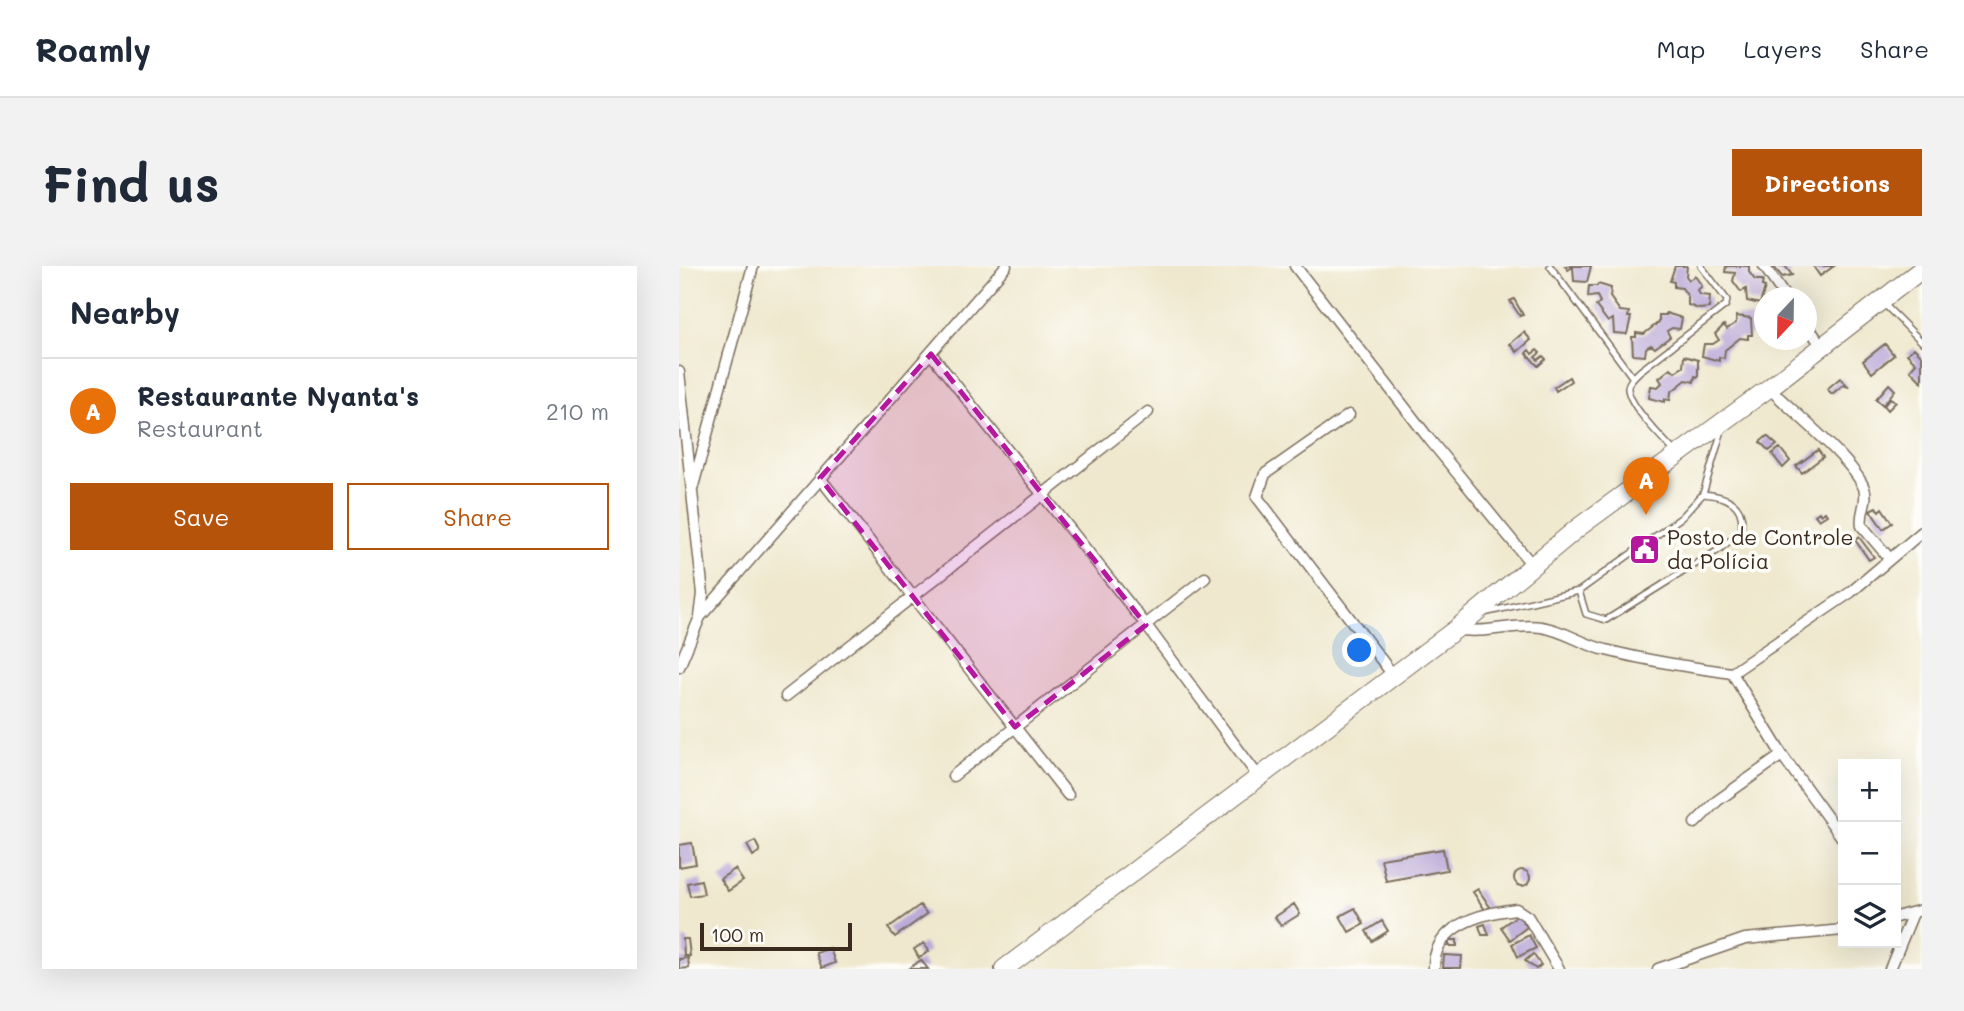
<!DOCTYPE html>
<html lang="en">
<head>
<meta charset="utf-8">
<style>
	:root { --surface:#fff; --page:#f2f2f3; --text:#1f2937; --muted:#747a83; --line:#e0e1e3; --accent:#b45309 }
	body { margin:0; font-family:Mali,sans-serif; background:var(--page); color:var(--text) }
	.controls { position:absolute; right:21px; bottom:21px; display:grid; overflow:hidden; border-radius:0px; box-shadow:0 7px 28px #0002 }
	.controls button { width:63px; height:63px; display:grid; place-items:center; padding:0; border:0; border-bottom:2px solid var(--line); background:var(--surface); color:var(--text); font:35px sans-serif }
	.compass { position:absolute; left:1075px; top:21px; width:63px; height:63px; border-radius:50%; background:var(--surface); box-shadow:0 7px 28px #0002; rotate:202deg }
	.scale { position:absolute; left:21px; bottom:18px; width:152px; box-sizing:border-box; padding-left:7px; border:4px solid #3b2a1e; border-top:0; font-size:19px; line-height:24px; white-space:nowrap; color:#3b2a1e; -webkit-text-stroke:5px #fdfcf7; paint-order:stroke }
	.you { position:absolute; left:681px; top:385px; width:24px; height:24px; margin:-18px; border:5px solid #fff; border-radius:50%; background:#1a73e8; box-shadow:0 0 0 10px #1a73e833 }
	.badge { display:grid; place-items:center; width:46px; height:46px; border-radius:50%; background:var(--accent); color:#fff; font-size:23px; font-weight:700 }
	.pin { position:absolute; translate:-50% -58px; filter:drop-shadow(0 2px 4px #0008) }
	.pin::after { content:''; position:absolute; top:37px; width:24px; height:21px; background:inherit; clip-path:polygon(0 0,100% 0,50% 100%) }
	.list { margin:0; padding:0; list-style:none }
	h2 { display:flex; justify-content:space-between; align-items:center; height:91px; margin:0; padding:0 28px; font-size:30px }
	h2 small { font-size:23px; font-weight:400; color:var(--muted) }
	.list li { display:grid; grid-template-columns:46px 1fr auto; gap:21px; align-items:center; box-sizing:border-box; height:105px; padding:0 28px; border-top:2px solid var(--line) }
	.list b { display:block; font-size:26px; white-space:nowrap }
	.list p { margin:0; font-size:23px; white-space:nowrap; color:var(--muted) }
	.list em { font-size:23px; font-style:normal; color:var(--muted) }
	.actions { display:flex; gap:14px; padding:21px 28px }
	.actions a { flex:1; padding:16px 0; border:2px solid var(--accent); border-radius:0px; text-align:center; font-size:24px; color:var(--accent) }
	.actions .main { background:var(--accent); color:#fff }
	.icon { flex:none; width:38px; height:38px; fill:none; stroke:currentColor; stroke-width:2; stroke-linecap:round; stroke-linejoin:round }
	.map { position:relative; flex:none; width:1243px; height:703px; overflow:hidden; border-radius:0px }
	header { display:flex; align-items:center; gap:42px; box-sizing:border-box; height:98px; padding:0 35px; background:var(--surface); border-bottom:2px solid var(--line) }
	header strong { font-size:33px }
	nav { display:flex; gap:38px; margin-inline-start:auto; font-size:24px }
	.intro { display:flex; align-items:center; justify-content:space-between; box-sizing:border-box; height:168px; padding:0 42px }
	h1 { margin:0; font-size:49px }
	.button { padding:18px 32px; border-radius:0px; background:var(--accent); color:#fff; font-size:24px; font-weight:700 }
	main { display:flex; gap:42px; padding:0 42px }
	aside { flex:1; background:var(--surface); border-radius:0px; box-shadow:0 7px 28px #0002 }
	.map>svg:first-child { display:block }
	.building { fill:#bcabd9 }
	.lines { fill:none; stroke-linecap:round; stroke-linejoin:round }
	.lane-casing { stroke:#7a6c5c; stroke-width:8 }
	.street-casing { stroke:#7a6c5c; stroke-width:13 }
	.primary-casing { stroke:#7a6c5c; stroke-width:20 }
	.lane { stroke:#fff; stroke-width:5 }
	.street { stroke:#fff; stroke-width:10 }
	.primary { stroke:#fff; stroke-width:18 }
	.marked { fill:#b5179e; fill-opacity:0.2; stroke:#b5179e; stroke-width:5; stroke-dasharray:14 9; stroke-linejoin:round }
	.labels { text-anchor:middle; stroke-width:7; stroke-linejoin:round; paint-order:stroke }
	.poi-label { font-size:21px; fill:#3b2a1e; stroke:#fdfcf7; text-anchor:start }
</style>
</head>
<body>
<header>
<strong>Roamly</strong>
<nav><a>Map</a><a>Layers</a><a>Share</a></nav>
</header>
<div class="intro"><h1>Find us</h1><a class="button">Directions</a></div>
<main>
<aside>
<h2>Nearby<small></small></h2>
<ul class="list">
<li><span class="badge" style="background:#e8710a">A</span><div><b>Restaurante Nyanta's</b><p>Restaurant</p></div><em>210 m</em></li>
</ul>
<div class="actions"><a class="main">Save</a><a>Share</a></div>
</aside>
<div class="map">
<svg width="1243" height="703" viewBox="0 0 1243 703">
	<rect width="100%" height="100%" fill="#fdfcf7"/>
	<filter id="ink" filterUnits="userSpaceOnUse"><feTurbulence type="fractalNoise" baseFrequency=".0143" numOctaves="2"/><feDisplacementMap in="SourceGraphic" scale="14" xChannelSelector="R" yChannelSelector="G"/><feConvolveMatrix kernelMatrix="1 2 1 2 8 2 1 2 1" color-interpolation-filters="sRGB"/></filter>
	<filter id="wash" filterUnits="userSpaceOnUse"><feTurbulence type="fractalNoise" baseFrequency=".00686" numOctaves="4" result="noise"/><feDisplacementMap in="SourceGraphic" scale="28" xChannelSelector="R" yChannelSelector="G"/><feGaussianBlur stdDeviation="1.57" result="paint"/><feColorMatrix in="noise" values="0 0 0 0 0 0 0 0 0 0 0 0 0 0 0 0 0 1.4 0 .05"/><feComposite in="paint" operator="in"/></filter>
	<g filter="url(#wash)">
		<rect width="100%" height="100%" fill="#efe8ce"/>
		<g id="blocks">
			<!-- building -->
			<path class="building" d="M 886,0 L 912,0 L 908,16 L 895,15 L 894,1 L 889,4 Z
				M 996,0 L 1008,0 L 1007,10 L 1010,14 L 1016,10 L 1023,20 L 1018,25 L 1022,29 L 1031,30 L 1030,42 L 1020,43 L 1009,39 L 1009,31 L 1003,22 L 995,21 L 995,16 L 991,15 Z
				M 1047,0 L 1070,0 L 1070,6 L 1076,14 L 1084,14 L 1083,20 L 1086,21 L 1081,38 L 1068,35 L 1067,23 L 1062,26 L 1054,15 L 1056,7 L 1046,6 Z
				M 1094,0 L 1106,0 L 1113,9 L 1103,11 Z
				M 1134,0 L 1155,0 L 1141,10 Z
				M 919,18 L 932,22 L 931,31 L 941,45 L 950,46 L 949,51 L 952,51 L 948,68 L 935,67 L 934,53 L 929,56 L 917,40 L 921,36 L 918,30 L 909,31 L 910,20 L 918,20 Z
				M 835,33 L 844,49 L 841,50 L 831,35 Z
				M 987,47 L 1003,52 L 1001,63 L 993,62 L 988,65 L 991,71 L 976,82 L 972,79 L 967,82 L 966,90 L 954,89 L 953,71 L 957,71 L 957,67 L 965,68 L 980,56 L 980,49 L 987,49 Z
				M 1057,50 L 1072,52 L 1073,69 L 1069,69 L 1069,73 L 1061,72 L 1046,84 L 1045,92 L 1040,91 L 1040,95 L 1023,90 L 1025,78 L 1034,78 L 1040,74 L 1036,68 L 1045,59 L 1048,63 L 1057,57 Z
				M 845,66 L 852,74 L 838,86 L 831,78 Z
				M 1206,78 L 1215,89 L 1193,107 L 1184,95 Z
				M 1235,82 L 1243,90 L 1243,116 L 1231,104 L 1237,97 L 1228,88 Z
				M 850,84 L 853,88 L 858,84 L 861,87 L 856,91 L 859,94 L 864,90 L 867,93 L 859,100 L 847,87 Z
				M 1005,90 L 1019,94 L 1019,111 L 1016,110 L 1015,116 L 1007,114 L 992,126 L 991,134 L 986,133 L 986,136 L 970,132 L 972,120 L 979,121 L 983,117 L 980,112 L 992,102 L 996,106 L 1004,101 Z
				M 890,111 L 892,115 L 877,125 L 875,121 Z
				M 1161,112 L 1170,121 L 1164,119 L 1153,128 L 1148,123 Z
				M 1210,118 L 1216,124 L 1204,139 L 1197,133 Z
				M 1212,132 L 1217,136 L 1209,144 L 1205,139 Z
				M 1088,170 L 1098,179 L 1090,185 L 1081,176 Z
				M 1101,182 L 1111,195 L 1104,202 L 1093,188 Z
				M 1139,184 L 1144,191 L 1123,207 L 1117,200 Z
				M 1197,241 L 1200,245 L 1203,242 L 1213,257 L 1204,263 L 1191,244 Z
				M 1140,246 L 1142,249 L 1146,246 L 1148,249 L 1140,254 L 1136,249 Z
				M 1180,271 L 1195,291 L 1190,294 L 1176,274 Z
				M 76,575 L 81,585 L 74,590 L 68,579 Z
				M 13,577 L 17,598 L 0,601 L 0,579 Z
				M 764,583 L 768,604 L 707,615 L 702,593 Z
				M 56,603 L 64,615 L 49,625 L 41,613 Z
				M835 612a8 8 0 1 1 16 0a8 8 0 1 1-16 0Z
				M 22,614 L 25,628 L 11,630 L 8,617 Z
				M 799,623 L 811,641 L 806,644 L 794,626 Z
				M 615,638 L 621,648 L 602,660 L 596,651 Z
				M 241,639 L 248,648 L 216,671 L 209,662 Z
				M 676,642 L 685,658 L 670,666 L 661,650 Z
				M 839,649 L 848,661 L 831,674 L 822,661 Z
				M 703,655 L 709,665 L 693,675 L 687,665 Z
				M 806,658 L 810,669 L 803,669 L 800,660 Z
				M 850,669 L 857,682 L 839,691 L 833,678 Z
				M 4,673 L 9,673 L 11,690 L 5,690 Z
				M 770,674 L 778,674 L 778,680 L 770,680 Z
				M 245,677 L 250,685 L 240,692 L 235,683 Z
				M 151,682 L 156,697 L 143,702 L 137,687 Z
				M 854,688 L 862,699 L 857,703 L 846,695 Z
				M 765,689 L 783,690 L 782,702 L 764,702 Z
				M 9,692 L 10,702 L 0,703 L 0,693 Z
				M 242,694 L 249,703 L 229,703 Z"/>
		</g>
	</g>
	<g filter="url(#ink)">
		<use href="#blocks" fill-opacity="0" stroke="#7a6c5c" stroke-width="2"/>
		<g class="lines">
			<defs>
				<path id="lane" d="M 871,0 L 954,112
					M 1203,36 L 1243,76
					M 996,186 C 984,173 951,141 949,123 C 948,116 956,110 961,105 L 1047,39 L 1048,34 L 1022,0
					M 900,325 L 907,348 L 927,354 L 1041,283 L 1062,265 C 1067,237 1048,230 1024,228
					M 805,347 L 900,325 L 1003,251 L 1024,228 L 1043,164"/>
				<path id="street" d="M 616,0 L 751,174 L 854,300
					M 1085,0 L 1107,32
					M 1128,59 L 1144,82
					M 252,88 L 467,359 L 579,510
					M 0,106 L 24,328 L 21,351 L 0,401
					M 1090,122 C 1114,146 1173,193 1185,222 C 1190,235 1180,247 1183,260 L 1211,293
					M 670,149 L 586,208 L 578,231 L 714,409
					M 141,212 L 389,529
					M 14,220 L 74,0
					M 21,351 L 327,0
					M 777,363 C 805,369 833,357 862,361 C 885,364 904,379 927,384 C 969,395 1011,401 1053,407 L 1172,326 L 1243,266
					M 1053,407 L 1103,489 L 1164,573
					M 107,430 L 469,146
					M 274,510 L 526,312
					M 1016,557 L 1038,535 L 1103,489
					M 1217,651 L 1243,644
					M 755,703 C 754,659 803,647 837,643 L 849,651 L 880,703
					M 979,703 L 1066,673 L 1164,664
					M 1211,703 L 1234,647"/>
				<path id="primary" d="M 325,703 L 777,363 L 900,261 L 1090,122 L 1243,3"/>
			</defs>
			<!-- lane casing -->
			<use href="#lane" class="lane-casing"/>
			<!-- street casing -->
			<use href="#street" class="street-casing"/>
			<!-- primary casing -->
			<use href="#primary" class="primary-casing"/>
			<!-- lane -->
			<use href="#lane" class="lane"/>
			<!-- street -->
			<use href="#street" class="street"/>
			<!-- primary -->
			<use href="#primary" class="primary"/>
		</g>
	</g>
	<!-- marked area -->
	<path class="marked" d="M 252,88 L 467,359 L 336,461 L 141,212 Z"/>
	<!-- icons -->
	<defs>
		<symbol id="civic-square" viewBox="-11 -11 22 22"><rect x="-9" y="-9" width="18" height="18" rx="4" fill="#b5179e" stroke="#fdfcf7"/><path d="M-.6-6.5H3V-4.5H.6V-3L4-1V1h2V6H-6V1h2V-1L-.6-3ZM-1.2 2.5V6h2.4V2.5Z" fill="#fff"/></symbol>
	</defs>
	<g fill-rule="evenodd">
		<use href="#civic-square" x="948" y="266" width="35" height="35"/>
	</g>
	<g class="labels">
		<!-- poi labels -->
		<g class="poi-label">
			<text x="988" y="279">Posto de Controle<tspan x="988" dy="24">da Polícia</tspan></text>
		</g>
	</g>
</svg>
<div class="controls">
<button>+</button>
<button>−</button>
<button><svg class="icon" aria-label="layers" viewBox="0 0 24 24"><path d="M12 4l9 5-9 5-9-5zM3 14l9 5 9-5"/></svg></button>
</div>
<svg class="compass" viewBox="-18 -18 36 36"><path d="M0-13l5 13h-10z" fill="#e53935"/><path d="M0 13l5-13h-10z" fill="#747a83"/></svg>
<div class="scale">100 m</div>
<div class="you"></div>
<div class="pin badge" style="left:967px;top:249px;background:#e8710a">A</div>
</div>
</main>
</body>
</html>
